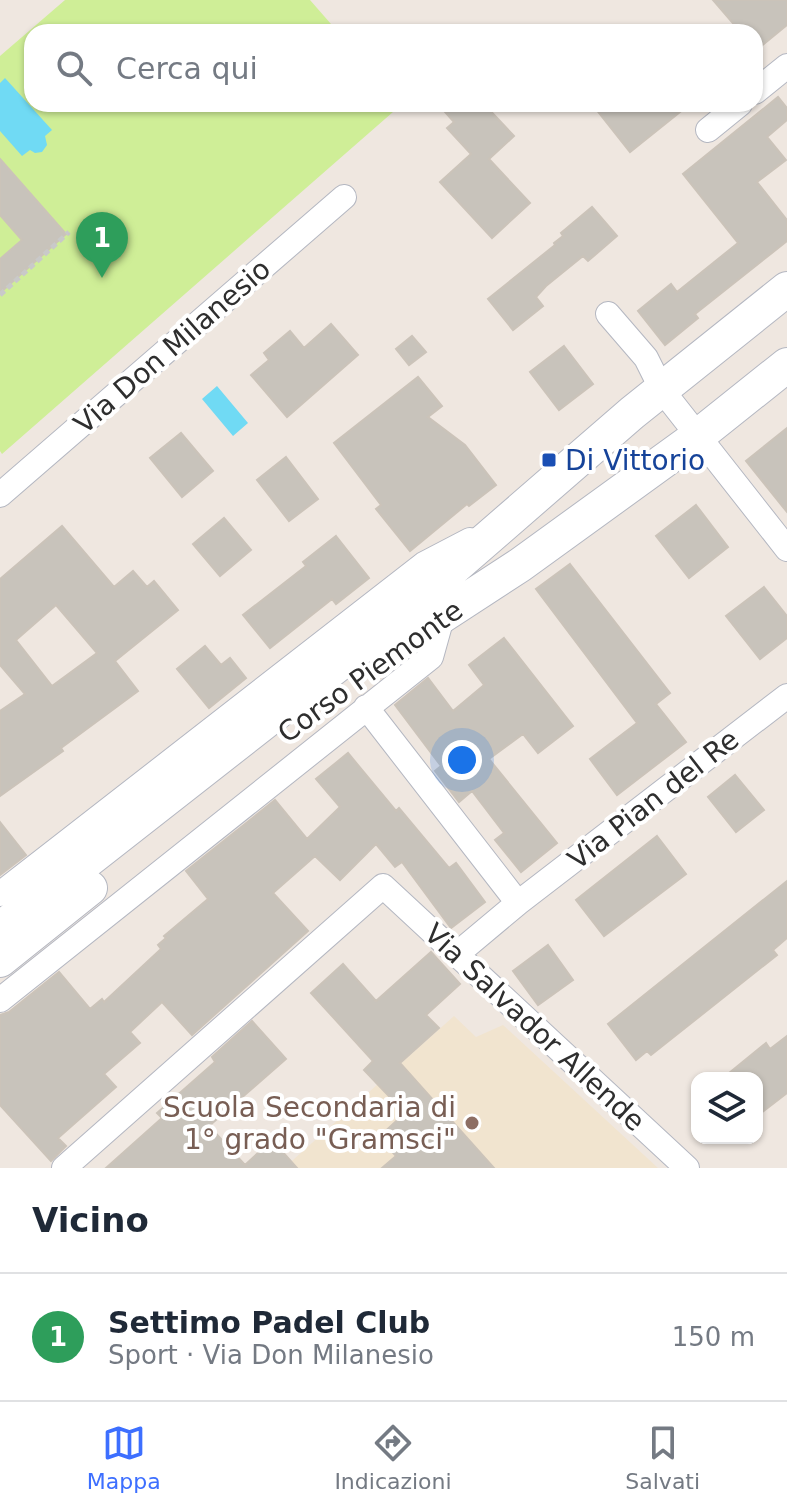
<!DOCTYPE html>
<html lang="it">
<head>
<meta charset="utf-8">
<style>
	:root { --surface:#fff; --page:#f2f2f3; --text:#1f2937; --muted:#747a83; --line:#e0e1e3; --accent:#3d6fff }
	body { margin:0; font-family:"DejaVu Sans",sans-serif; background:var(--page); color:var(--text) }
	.controls { position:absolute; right:24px; bottom:24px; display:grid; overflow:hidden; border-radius:16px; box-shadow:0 2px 6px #0004 }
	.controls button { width:72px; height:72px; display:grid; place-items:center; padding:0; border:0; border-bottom:2px solid var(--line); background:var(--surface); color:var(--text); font:40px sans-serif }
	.you { position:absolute; left:462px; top:760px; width:28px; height:28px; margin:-20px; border:6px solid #fff; border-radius:50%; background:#1a73e8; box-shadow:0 0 0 12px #1a73e833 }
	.badge { display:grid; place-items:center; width:52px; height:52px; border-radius:50%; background:var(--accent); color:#fff; font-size:26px; font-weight:700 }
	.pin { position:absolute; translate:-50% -66px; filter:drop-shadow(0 2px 4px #0008) }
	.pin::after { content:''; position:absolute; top:42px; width:28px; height:24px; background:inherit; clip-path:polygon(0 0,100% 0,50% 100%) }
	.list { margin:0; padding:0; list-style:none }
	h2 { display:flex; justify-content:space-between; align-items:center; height:104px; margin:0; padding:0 32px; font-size:34px }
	h2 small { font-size:26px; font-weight:400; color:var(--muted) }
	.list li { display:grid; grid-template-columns:52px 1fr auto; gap:24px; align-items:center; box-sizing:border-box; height:128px; padding:0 32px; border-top:2px solid var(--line) }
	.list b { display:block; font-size:30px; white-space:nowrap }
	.list p { margin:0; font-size:26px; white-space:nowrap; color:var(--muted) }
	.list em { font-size:26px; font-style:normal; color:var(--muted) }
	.icon { flex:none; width:44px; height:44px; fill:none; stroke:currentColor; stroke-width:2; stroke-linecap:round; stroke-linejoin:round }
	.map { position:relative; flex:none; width:787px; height:1168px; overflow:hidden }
	.search { position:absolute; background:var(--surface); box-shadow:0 2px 6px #0004; left:24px; right:24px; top:24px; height:88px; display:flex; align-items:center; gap:20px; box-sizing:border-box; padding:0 28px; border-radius:24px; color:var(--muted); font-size:30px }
	.sheet { height:232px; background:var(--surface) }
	nav { display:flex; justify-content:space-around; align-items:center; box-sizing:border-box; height:112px; border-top:2px solid var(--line); background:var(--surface); font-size:22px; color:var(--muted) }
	nav a { display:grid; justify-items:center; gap:4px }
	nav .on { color:var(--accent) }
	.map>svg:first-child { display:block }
	.education { fill:#f1e4cf }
	.pitch { fill:#cfee97 }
	.water { fill:#70daf4 }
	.building { fill:#c8c3bb; stroke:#cbc3b9; stroke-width:2; fill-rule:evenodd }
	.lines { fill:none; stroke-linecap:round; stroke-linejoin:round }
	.street-casing { stroke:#b4b7c1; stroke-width:26 }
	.secondary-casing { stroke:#b4b7c1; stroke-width:36 }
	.path { stroke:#c9c9c9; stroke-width:5; stroke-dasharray:6 4; stroke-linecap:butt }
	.street { stroke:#fff; stroke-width:24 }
	.secondary { stroke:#fff; stroke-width:34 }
	.transit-dot { fill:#1a4fb4; stroke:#fff; stroke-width:3 }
	.education-dot { fill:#8d6e63; stroke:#fff; stroke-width:3 }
	.labels { text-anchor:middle; stroke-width:8; stroke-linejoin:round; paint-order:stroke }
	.street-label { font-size:28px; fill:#2e2e2e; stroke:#fff }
	.transit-label { font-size:28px; fill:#164399; stroke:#fff; text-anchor:start }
	.education-label { font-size:28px; fill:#785e54; stroke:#fff; text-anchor:end }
</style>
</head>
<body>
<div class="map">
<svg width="787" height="1168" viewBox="0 0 787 1168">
	<rect width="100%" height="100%" fill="#efe7e0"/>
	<!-- education -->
	<path class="education" d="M 454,1016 L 476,1037 L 503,1025 L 658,1168 L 284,1168 Z"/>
	<!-- pitch -->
	<path class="pitch" d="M 65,0 L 310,0 L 338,32 L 32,32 L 32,104 L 401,105 L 2,454 L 0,451 L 0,56 Z"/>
	<!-- water -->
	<path class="water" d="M 5,78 L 52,130 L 45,136 L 47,145 L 42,152 L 35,153 L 30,150 L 22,156 L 0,131 L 0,83 Z
		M 217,386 L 248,423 L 233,436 L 202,399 Z"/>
	<!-- building -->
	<path class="building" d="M 713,0 L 787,0 L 787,25 L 760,47 L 755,41 L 755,32 L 738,29 Z
		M 778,97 L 787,108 L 787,120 L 767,137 L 786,160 L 757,182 L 787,220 L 787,241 L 695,314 L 698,318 L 665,345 L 638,311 L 671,284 L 677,292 L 738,243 L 683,174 Z
		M 438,104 L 484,104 L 514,136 L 489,159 L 530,203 L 492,238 L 440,182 L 471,154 L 447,128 L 454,122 Z
		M 592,104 L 690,104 L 630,152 Z
		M 0,159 L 66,234 L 0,293 L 0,259 L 22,240 L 0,215 Z
		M 592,207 L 617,236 L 588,261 L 583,256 L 546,286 L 536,297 L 543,306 L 513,330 L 488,299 L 555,245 L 554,243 L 563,236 L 561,233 Z
		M 331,324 L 358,355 L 287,417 L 251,375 L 269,360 L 264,353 L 290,331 L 304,348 Z
		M 412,336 L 426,352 L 409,365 L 396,349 Z
		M 564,346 L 593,384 L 559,410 L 530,372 Z
		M 418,377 L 442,406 L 428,417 L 465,445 L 496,485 L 469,506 L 467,504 L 410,551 L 376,509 L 381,505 L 334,443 Z
		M 787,428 L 787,512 L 746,461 Z
		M 181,433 L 213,471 L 182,497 L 150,458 Z
		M 286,457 L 318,499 L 289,521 L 257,480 Z
		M 696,505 L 728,547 L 689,578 L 656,536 Z
		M 224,518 L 251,550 L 220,576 L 193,544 Z
		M 62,526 L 114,587 L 133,571 L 147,587 L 154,581 L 178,610 L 115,661 L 138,691 L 61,748 L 63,751 L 0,796 L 0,711 L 25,694 L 0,665 L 0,579 ZM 56,605 L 97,653 L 52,686 L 16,640 Z
		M 336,536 L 369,578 L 336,604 L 332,599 L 270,648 L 243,615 L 306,566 L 303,562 Z
		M 570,564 L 670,693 L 656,704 L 686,742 L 617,795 L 590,759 L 637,723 L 536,589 Z
		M 764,587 L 787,616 L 787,638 L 760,659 L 726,616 Z
		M 504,638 L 573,726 L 538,753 L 523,734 L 489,759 L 557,843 L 521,872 L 495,840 L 504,833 L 472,791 L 459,802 L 435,771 L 441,766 L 395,705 L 428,678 L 453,711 L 484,685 L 469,665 Z
		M 205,646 L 221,665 L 230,658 L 246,678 L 209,708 L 177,669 Z
		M 348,753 L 396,811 L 399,808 L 449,868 L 456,863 L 485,902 L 451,928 L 402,862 L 395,867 L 376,844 L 340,880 L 315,856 L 273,893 L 308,931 L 192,1035 L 162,1002 L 130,1032 L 140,1043 L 104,1074 L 116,1087 L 58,1138 L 66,1146 L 51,1161 L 0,1105 L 0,1015 L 9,1012 L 59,972 L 90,1009 L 102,999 L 104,1002 L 161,949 L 158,945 L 166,938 L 164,936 L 208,899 L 186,871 L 275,800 L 307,839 L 340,807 L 316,779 Z
		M 735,775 L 764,810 L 736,832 L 708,797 Z
		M 0,822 L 26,855 L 0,875 Z
		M 657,836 L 686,874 L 604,936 L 576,900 Z
		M 787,881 L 787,938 L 773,950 L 777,955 L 651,1055 L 647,1051 L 636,1060 L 608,1024 Z
		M 548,945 L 573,980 L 538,1005 L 513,971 Z
		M 431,952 L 460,984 L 426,1015 L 439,1028 L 400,1063 L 494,1168 L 382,1168 L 396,1156 L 379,1137 L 405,1113 L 364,1070 L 373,1061 L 311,993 L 343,964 L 376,1001 Z
		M 252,1021 L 286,1059 L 209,1126 L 245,1165 L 272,1140 L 297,1168 L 106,1168 L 162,1118 L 157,1113 L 215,1062 L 212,1057 Z
		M 787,1036 L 787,1093 L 757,1116 L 757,1078 L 723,1078 L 766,1043 L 770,1049 Z"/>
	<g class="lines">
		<defs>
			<path id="street" d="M 755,92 L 787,66
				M 708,130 L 740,104
				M 608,314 L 646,358 L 662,390 L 787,549
				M 0,495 L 344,197
				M 366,707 L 518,903
				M 0,894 L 424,564 L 470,540
				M 457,954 L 518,903 L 787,696
				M 0,1000 L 431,657 L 443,614
				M 64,1168 L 383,886 L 687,1168"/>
			<path id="secondary" d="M 385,653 L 520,565 L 698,436 L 787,365
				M 0,929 L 382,630 L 632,413 L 787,289
				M 0,960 L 90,888"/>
		</defs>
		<!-- street casing -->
		<use href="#street" class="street-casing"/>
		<!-- secondary casing -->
		<use href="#secondary" class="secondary-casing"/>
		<!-- path -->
		<path class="path" d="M 0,295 L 69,232"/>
		<!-- street -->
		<use href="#street" class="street"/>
		<!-- secondary -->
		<use href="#secondary" class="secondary"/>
	</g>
	<!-- markers -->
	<rect class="transit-dot" x="541" y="452" width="16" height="16" rx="4"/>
	<circle class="education-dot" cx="472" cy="1123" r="8"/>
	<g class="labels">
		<!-- street labels -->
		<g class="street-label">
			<text transform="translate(172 346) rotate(-41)" y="10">Via Don Milanesio</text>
			<text transform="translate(370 671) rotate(-36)" y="10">Corso Piemonte</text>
			<text transform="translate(653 799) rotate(-38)" y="10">Via Pian del Re</text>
			<text transform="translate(535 1027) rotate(43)" y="10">Via Salvador Allende</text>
		</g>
		<!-- transit labels -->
		<g class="transit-label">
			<text x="565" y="470">Di Vittorio</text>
		</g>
		<!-- education labels -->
		<g class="education-label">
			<text x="456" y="1117">Scuola Secondaria di<tspan x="456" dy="32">1° grado "Gramsci"</tspan></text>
		</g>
	</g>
</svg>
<div class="controls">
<button><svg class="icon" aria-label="layers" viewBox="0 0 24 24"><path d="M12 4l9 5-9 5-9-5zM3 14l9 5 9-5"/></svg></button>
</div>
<div class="you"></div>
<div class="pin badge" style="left:102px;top:278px;background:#2e9e5b">1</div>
<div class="search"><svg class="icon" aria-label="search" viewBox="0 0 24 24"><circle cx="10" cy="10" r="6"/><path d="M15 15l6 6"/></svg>Cerca qui</div>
</div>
<section class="sheet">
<h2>Vicino<small></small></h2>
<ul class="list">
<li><span class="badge" style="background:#2e9e5b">1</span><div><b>Settimo Padel Club</b><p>Sport · Via Don Milanesio</p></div><em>150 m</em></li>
</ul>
</section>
<nav>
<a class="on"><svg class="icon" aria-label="map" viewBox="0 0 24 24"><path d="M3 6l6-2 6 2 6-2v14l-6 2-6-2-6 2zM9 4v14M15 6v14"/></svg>Mappa</a>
<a><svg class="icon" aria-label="directions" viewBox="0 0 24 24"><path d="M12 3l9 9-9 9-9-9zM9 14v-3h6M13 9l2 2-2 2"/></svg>Indicazioni</a>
<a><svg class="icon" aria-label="saved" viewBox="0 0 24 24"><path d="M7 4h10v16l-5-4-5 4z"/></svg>Salvati</a>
</nav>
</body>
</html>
